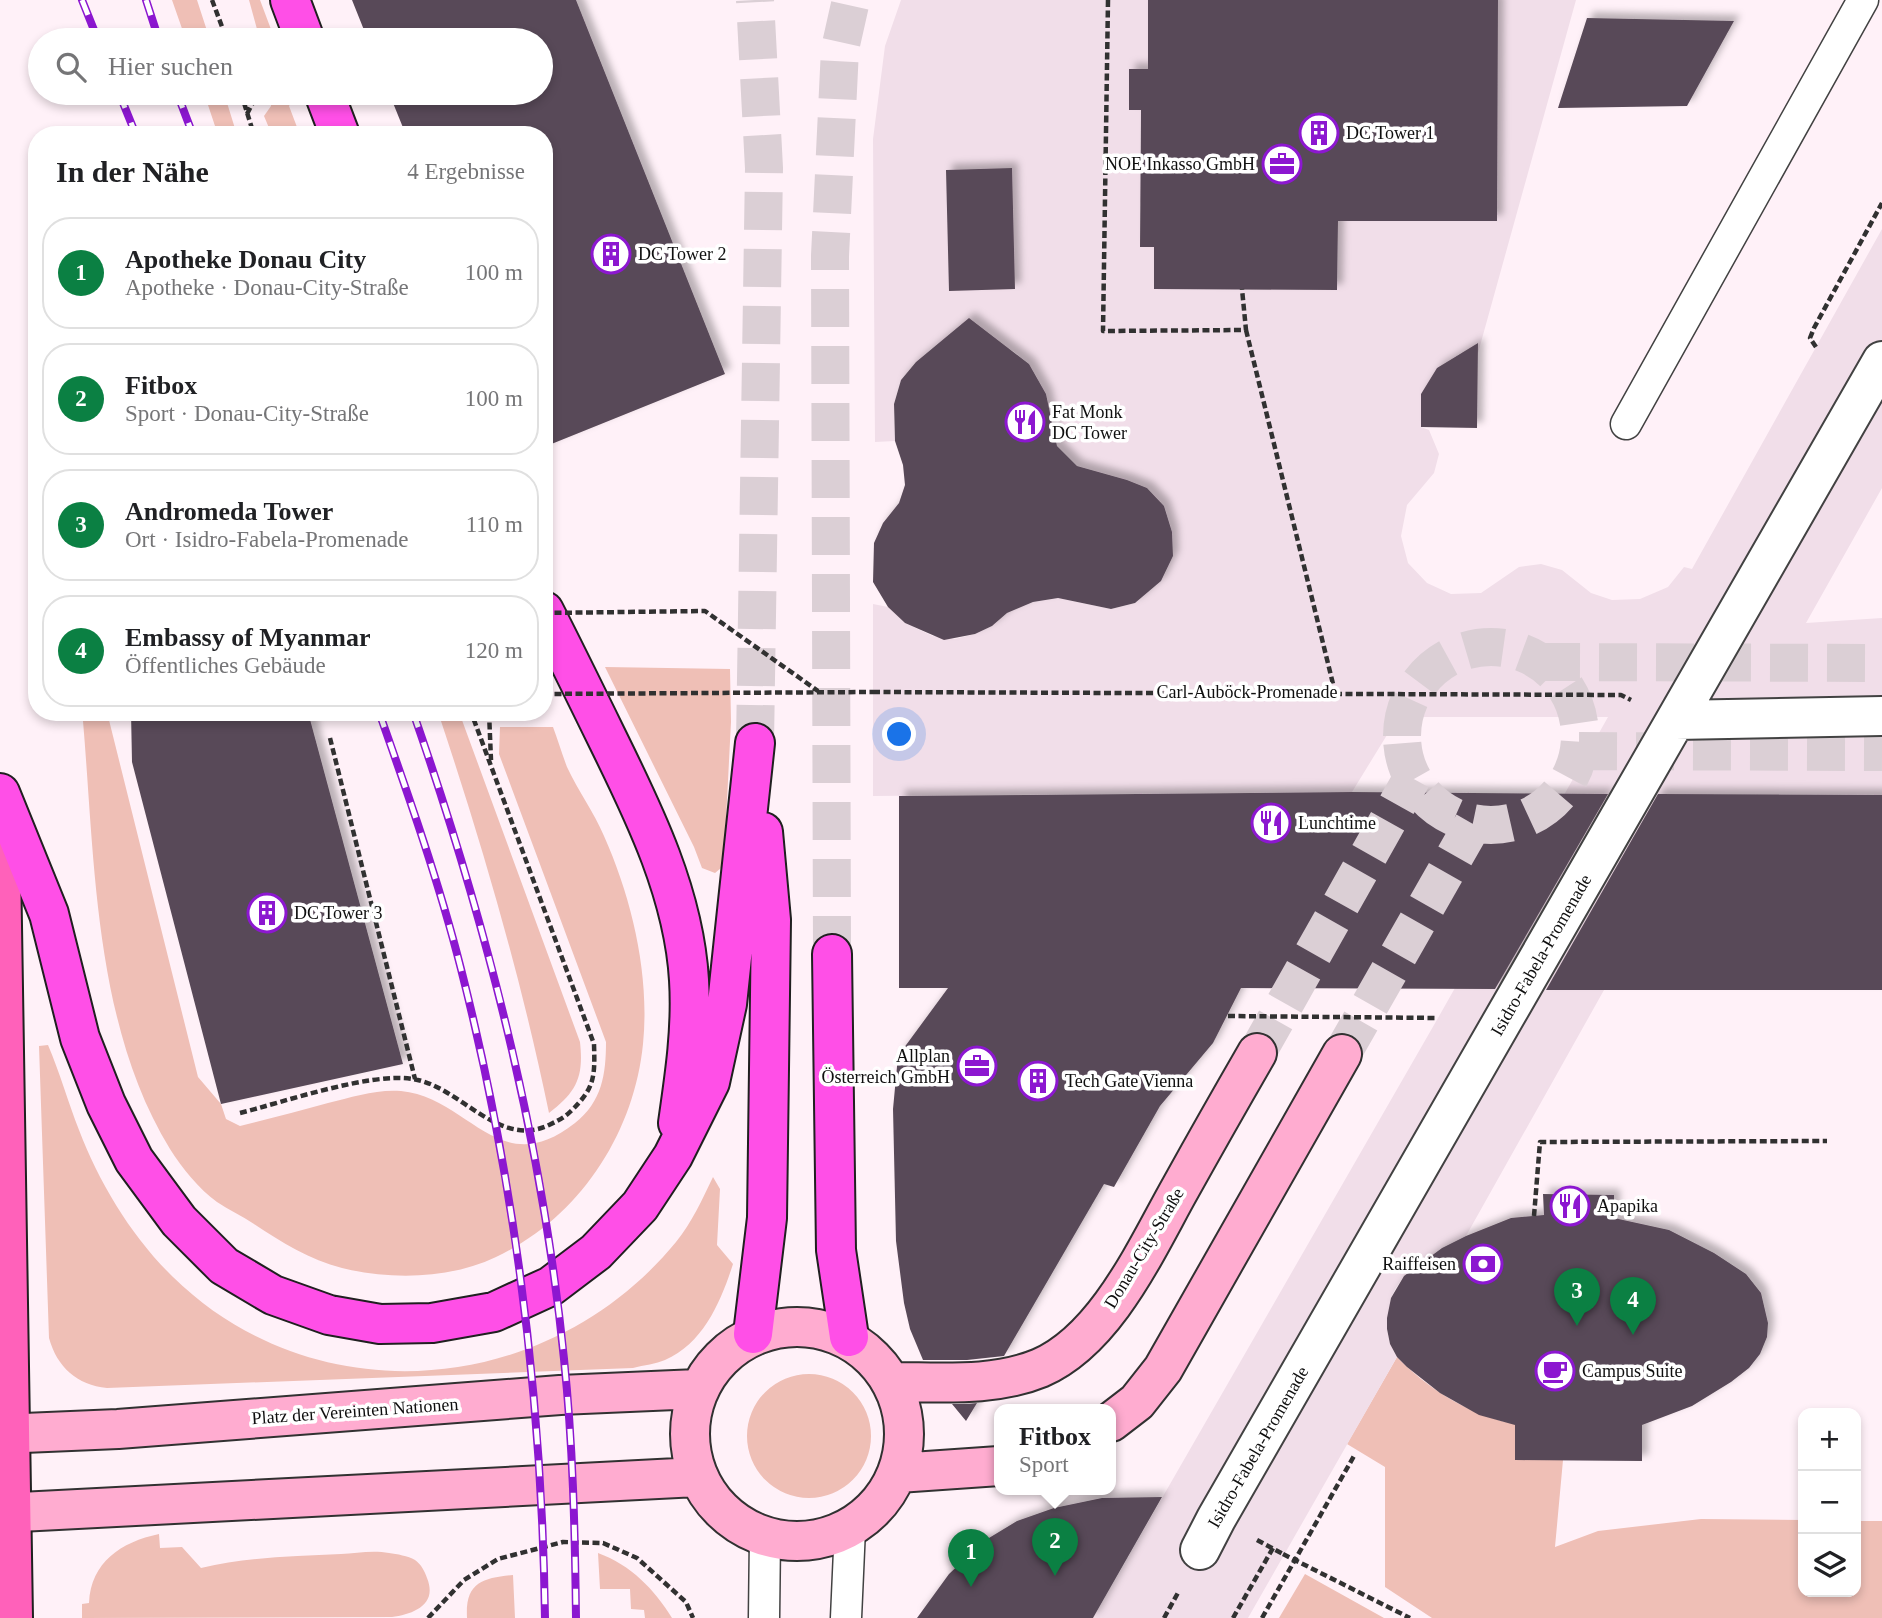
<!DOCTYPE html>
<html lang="de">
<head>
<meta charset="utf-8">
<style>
	:root { --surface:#fff; --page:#f2f2f2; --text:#202124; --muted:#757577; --line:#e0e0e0; --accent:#0b8043 }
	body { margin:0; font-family:Georgia,serif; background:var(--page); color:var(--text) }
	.controls { position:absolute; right:21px; bottom:21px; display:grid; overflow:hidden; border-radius:14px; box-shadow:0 4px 10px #0003 }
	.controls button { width:63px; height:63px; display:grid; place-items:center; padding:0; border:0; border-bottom:2px solid var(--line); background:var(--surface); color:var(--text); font:35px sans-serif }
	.you { position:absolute; left:900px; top:735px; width:24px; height:24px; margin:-18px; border:5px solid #fff; border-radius:50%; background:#1a73e8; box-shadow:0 0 0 10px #1a73e833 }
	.badge { display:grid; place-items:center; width:46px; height:46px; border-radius:50%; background:var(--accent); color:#fff; font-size:23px; font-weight:700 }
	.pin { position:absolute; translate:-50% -58px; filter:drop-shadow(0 2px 4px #0008) }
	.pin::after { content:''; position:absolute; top:37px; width:24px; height:21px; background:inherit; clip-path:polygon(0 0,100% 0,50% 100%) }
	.popup { position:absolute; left:994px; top:1404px; width:122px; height:91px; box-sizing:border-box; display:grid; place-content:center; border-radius:14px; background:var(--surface); filter:drop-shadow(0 2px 5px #0005); font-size:23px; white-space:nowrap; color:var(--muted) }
	.popup b { font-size:26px; color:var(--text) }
	.popup::after { content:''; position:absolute; left:50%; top:100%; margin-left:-14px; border:14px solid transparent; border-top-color:var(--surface) }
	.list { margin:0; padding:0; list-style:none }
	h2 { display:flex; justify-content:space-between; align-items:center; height:91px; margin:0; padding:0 28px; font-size:30px }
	h2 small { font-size:23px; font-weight:400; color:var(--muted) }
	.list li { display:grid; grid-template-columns:46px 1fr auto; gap:21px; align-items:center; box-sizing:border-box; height:112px; margin:0 14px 14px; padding:0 14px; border:2px solid var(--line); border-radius:28px }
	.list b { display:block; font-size:26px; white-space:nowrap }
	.list p { margin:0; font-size:23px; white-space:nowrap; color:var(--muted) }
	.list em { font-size:23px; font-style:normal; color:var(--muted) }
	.icon { flex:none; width:38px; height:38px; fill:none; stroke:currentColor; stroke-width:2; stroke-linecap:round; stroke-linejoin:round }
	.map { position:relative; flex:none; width:1882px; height:1618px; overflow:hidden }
	.search { position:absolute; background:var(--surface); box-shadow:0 4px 10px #0003; left:28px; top:28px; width:525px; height:77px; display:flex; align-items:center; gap:18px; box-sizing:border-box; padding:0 24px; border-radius:38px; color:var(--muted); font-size:26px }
	.panel { position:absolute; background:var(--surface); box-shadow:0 4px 10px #0003; left:28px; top:126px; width:525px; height:595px; border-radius:28px }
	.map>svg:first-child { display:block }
	.green { fill:#efbfb6 }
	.plaza { fill:#f1dee9 }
	.building { fill:#594a58; filter:url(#shadow) }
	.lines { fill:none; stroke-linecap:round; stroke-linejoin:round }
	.secondary-tunnel { stroke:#dbcfd5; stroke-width:38; stroke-dasharray:38 19; stroke-linecap:butt }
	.highway-tunnel { stroke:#dbcfd5; stroke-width:38; stroke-dasharray:38 19; stroke-linecap:butt }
	.lane-casing { stroke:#424242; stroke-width:33 }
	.street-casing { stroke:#424242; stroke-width:42 }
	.secondary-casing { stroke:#313131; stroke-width:42 }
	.primary-casing { stroke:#202020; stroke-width:42 }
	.highway-casing { stroke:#202020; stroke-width:42 }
	.path { stroke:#313131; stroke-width:4.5; stroke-dasharray:7 3.5; stroke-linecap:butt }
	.lane { stroke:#fff; stroke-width:30 }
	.street { stroke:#fff; stroke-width:38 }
	.secondary { stroke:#ffacd0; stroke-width:38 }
	.primary { stroke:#ff61ba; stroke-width:38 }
	.highway { stroke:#ff4fe7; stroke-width:38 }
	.rail-casing { stroke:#8c17d0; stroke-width:8 }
	.rail { stroke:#fff; stroke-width:5; stroke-dasharray:16; stroke-linecap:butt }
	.path-bridge { stroke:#313131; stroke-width:4.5; stroke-dasharray:7 3.5; stroke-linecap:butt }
	.labels { text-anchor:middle; stroke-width:7; stroke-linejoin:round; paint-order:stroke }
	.poi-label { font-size:18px; fill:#0f0f0f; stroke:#fff; text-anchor:start }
	.street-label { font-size:18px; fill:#0f0f0f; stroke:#fff }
</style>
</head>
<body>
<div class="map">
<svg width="1882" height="1618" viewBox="0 0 1882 1618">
	<defs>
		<filter id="shadow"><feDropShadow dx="6" dy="-6" stdDeviation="3.5" flood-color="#0004"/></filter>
	</defs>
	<rect width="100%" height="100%" fill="#fff1f8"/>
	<!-- green -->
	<path class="green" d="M 172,0 L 197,0 L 210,40 L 186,40 Z
		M 249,0 L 260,0 L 275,40 L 260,40 Z
		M 204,93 L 224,93 L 237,135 L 218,135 Z
		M 272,93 L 294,93 L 295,97 L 289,106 L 300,135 L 272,135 L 264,116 L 271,106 Z
		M 605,667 L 730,669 L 731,722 L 724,859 L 721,868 L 715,873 L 702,868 L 694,847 Z
		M 438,712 L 459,712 L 580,1042 C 584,1078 576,1092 549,1113 C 521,977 482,844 438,712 Z
		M 108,716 L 198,1077 L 221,1104 L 226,1119 L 240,1126 C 269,1119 299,1111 328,1103 C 352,1097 377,1089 401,1091 C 469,1097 499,1183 575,1123 C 602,1102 606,1074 606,1042 L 499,754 L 500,727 L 553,727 C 558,740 562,754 567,767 C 578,791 594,812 604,836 C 632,899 650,975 643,1044 C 634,1134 579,1218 496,1257 C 450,1279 391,1280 342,1268 C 310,1260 281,1242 254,1224 C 242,1216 229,1210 217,1202 C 199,1189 182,1168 170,1149 C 94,1025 95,862 83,721 Z
		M 48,1045 C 60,1073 68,1102 79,1130 C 99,1183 132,1237 173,1277 C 317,1418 550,1396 676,1242 C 692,1222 702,1200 713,1177 L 720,1189 L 717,1245 L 733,1264 C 721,1301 704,1343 665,1360 C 656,1364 644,1365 633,1368 L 107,1388 C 77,1385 57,1367 49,1338 L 39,1046 Z
		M 1397,1357 C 1427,1388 1464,1411 1505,1422 L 1505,1398 L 1563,1460 L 1555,1547 L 1598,1531 L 1701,1519 L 1803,1520 L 1803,1592 L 1856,1592 L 1856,1521 L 1882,1521 L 1882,1618 L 1432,1618 L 1385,1587 L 1385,1467 L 1347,1444 Z
		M747 1436a62 62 0 1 1 124 0a62 62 0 1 1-124 0Z
		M 159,1534 L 160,1548 L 182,1547 L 201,1568 C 247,1557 294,1556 341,1554 C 356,1553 374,1550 389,1553 C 397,1554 408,1556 415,1560 C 421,1564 425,1572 427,1578 C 438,1605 413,1614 392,1617 L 82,1618 L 82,1604 L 89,1603 C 91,1562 121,1542 159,1534 Z
		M 598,1553 C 631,1565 654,1589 672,1618 L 645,1618 L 644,1610 L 631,1609 L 630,1589 L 600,1589 Z
		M 1305,1574 L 1384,1618 L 1279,1618 Z
		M 513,1575 L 515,1618 L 467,1618 C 465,1582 483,1578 513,1575 Z"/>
	<!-- plaza -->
	<path class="plaza" d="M 901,0 L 1148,0 L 1153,69 L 1129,69 L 1129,110 L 1141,110 L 1140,156 L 1153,156 L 1140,205 L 1140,247 L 1154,247 L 1337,290 L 1338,221 L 1496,221 L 1498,0 L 1576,0 L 1478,353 L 1461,353 L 1438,368 L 1421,394 L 1421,427 L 1429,430 L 1439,454 L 1434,473 L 1407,505 L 1401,536 L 1408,563 L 1427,583 L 1451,594 L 1481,593 L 1519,567 L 1541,564 L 1562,570 L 1591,593 L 1612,600 L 1640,599 L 1668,587 L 1684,567 L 1692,569 L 1882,229 L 1882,488 L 1806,623 L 1882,618 L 1882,795 L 1714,794 L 1466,1236 L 1442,1248 L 1415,1267 L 1404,1276 L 1395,1289 L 1391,1298 L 1387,1329 L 1390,1344 L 1397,1357 L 1248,1618 L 1093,1618 L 1438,1018 L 1608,717 L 1398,717 L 1352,792 L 873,796 L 873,604 L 888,607 L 905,623 L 933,636 L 955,639 L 975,634 L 992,626 L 1007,613 L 1033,602 L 1058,598 L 1111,609 L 1135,603 L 1161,581 L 1173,556 L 1172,532 L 1164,506 L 1147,488 L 1127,480 L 1077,466 L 1057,446 L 1046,394 L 1029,364 L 1013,351 L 996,344 L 956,339 L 934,347 L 916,362 L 901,380 L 894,404 L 895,441 L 875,442 L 873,139 L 885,46 Z"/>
	<!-- building -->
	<path class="building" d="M 352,0 L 576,0 L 725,374 L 544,447 L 544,135 L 406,135 L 389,93 L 541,93 L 541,40 L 368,40 Z
		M 1148,0 L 1498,0 L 1497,221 L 1338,221 L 1337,290 L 1154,289 L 1154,247 L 1140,247 L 1141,110 L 1129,110 L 1129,69 L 1148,69 Z
		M 1587,18 L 1734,21 L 1687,106 L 1558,108 Z
		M 1012,168 L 1015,289 L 949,291 L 946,170 Z
		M 969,318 L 1029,364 L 1046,394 L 1057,446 L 1077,466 L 1127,480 L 1147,488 L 1164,506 L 1172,532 L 1173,556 L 1161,581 L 1135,603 L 1111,609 L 1058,598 L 1033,602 L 1007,613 L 992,626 L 975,634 L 944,640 L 905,623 L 888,607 L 873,582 L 874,543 L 883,523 L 899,503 L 905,485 L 903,465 L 895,441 L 894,404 L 901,380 L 916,362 Z
		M 1478,343 L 1477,428 L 1421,427 L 1421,394 L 1437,368 Z
		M 131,712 L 308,712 L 403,1064 L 221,1104 L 132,762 Z
		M 1352,792 L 1608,794 L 1495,989 L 1241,988 L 1213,1043 L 1160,1106 L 1114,1187 L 1104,1184 L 1004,1356 L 967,1360 L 923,1360 L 910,1329 L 904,1303 L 896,1241 L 893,1109 L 898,1056 L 948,988 L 899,988 L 899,796 Z
		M 1658,794 L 1882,795 L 1882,990 L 1546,990 Z
		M 1543,1194 L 1614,1195 L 1614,1218 L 1669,1230 L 1714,1253 L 1746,1274 L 1761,1293 L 1768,1323 L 1767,1337 L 1760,1354 L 1749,1368 L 1731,1382 L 1692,1406 L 1642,1425 L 1642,1461 L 1515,1460 L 1515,1425 L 1479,1415 L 1440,1393 L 1407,1367 L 1397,1357 L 1390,1344 L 1387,1329 L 1387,1318 L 1391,1298 L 1404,1276 L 1442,1248 L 1466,1236 L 1511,1218 L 1544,1215 Z
		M 977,1403 L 966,1421 L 952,1404 L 969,1404 Z
		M 1162,1497 L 1093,1618 L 917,1618 L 949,1574 L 984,1541 L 1017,1521 L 1054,1508 L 1102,1498 Z"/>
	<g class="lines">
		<!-- secondary-tunnel -->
		<path class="secondary-tunnel" d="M1402 736a89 89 0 1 1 178 0a89 89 0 1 1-178 0Z
			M 1542,662 L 1882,663
			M 1579,751 L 1882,752
			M 1257,1053 L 1412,778
			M 1342,1054 L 1473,824"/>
		<!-- highway-tunnel -->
		<path class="highway-tunnel" d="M 755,743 L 764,168 L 755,0
			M 832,954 L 830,256 L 840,49 L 851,0"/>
		<defs>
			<path id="lane" d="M 1626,424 L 1863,0
				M 764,1618 L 765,1537
				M 846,1618 L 850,1528"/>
			<path id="street" d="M 1676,720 L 1882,716
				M 1200,1550 L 1216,1519 L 1882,361"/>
			<path id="secondary" d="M690 1434a107 107 0 1 1 214 0a107 107 0 1 1-214 0Z
				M 893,1382 C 942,1382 994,1387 1040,1368 C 1107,1339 1147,1247 1181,1187 C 1206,1142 1231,1098 1257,1053
				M 1111,1422 L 1137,1402 L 1163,1369 L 1342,1054
				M 0,1434 L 118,1429 L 560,1395 L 698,1389
				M 898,1473 L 999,1466
				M 0,1513 L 697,1477"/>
			<path id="primary" d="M 0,800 L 13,1618"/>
			<path id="highway" d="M 290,0 L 305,40
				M 324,93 L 340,135
				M 544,611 C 566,654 587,697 608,740 C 645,815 684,895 689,980 C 692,1028 685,1075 678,1123
				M 0,793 L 49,914 L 80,1038 L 106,1104 L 134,1160 L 179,1221 L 224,1266 L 273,1295 L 329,1315 L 380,1324 L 432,1323 L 494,1312 L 551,1286 L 596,1252 L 640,1206 L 673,1156 L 710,1082 L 727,1004 L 755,743
				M 832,954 L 836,1250 L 849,1337
				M 753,1334 L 767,1218 L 771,920 L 763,832"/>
		</defs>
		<!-- lane casing -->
		<use href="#lane" class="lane-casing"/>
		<!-- street casing -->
		<use href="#street" class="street-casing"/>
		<!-- secondary casing -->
		<use href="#secondary" class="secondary-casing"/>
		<!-- primary casing -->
		<use href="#primary" class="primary-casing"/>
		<!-- highway casing -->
		<use href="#highway" class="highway-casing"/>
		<!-- path -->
		<path class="path" d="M 212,0 L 227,40
			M 1108,0 L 1103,331 L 1246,330 L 1242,289
			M 241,93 L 254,135
			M 247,114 L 258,93
			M 1246,330 L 1335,692
			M 1816,347 L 1810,338 L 1814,328 L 1882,203
			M 873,692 L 1621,695 L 1631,700
			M 489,712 L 491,760
			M 330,738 L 415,1079
			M 240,1113 C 284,1102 370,1072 413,1079 C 460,1086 498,1149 549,1125 C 557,1121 564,1118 571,1111 C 595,1088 595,1076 594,1044 L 471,712
			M 1534,1216 L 1540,1142 L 1827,1141
			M 1257,1540 L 1283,1554
			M 428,1618 L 464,1580 L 498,1559 L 563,1542 L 603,1543 L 637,1558 L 686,1602 L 693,1618
			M 1164,1618 L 1179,1591
			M 1233,1618 L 1273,1548
			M 1262,1618 L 1354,1456"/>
		<!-- lane -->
		<use href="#lane" class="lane"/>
		<!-- street -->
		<use href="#street" class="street"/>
		<!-- secondary -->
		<use href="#secondary" class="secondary"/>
		<!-- primary -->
		<use href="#primary" class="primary"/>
		<!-- highway -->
		<use href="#highway" class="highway"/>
		<defs>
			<path id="rail" d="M 82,0 L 98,40
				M 146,0 L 159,40
				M 119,93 L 136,135
				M 177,93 L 193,135
				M 379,712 C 409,797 439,882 461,969 C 515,1181 542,1400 545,1618
				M 413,712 C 486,921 542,1139 564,1359 C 573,1445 575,1532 576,1618"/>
		</defs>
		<!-- rail casing -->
		<use href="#rail" class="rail-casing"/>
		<!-- rail -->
		<use href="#rail" class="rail"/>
		<!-- path-bridge -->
		<path class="path-bridge" d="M 544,613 L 705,611 L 818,691
			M 544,694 L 873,692
			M 1228,1016 L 1438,1018
			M 1283,1554 L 1410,1618"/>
	</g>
	<!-- icons -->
	<defs>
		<symbol id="building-ring" viewBox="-11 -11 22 22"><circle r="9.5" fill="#fff" stroke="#8c17d0" stroke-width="1.5"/><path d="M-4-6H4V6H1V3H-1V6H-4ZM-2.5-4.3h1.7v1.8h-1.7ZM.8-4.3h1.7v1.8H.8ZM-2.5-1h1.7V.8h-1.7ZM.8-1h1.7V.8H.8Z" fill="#8c17d0"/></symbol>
		<symbol id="office-ring" viewBox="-11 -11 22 22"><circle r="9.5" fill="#fff" stroke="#8c17d0" stroke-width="1.5"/><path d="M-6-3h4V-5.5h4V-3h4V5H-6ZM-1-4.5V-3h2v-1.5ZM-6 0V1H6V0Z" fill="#8c17d0"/></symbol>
		<symbol id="restaurant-ring" viewBox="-11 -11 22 22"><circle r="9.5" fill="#fff" stroke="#8c17d0" stroke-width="1.5"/><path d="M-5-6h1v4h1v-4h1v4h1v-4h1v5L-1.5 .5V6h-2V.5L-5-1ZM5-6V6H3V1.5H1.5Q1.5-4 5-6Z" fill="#8c17d0"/></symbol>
		<symbol id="bank-ring" viewBox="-11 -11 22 22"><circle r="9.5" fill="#fff" stroke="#8c17d0" stroke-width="1.5"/><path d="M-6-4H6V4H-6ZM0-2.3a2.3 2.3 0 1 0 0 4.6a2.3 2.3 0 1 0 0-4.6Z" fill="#8c17d0"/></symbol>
		<symbol id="cafe-ring" viewBox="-11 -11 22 22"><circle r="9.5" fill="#fff" stroke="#8c17d0" stroke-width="1.5"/><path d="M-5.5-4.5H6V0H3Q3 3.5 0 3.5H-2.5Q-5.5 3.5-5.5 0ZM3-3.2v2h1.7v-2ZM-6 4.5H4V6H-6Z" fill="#8c17d0"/></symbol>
	</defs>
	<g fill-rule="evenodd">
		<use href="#building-ring" x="1297" y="111" width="44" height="44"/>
		<use href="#office-ring" x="1260" y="142" width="44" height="44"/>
		<use href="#building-ring" x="589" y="232" width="44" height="44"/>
		<use href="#restaurant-ring" x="1003" y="400" width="44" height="44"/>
		<use href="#restaurant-ring" x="1249" y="801" width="44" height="44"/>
		<use href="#building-ring" x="245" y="891" width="44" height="44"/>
		<use href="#office-ring" x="955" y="1044" width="44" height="44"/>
		<use href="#building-ring" x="1016" y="1059" width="44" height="44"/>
		<use href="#restaurant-ring" x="1548" y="1184" width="44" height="44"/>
		<use href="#bank-ring" x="1461" y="1242" width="44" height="44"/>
		<use href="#cafe-ring" x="1533" y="1349" width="44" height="44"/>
	</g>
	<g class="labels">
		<!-- poi labels -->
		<g class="poi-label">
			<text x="1346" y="139">DC Tower 1</text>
			<text x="1255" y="170" text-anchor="end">NOE Inkasso GmbH</text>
			<text x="638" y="260">DC Tower 2</text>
			<text x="1052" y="418">Fat Monk<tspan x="1052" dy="21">DC Tower</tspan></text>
			<text x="1298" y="829">Lunchtime</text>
			<text x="294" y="919">DC Tower 3</text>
			<text x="950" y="1062" text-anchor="end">Allplan<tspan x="950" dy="21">Österreich GmbH</tspan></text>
			<text x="1065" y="1087">Tech Gate Vienna</text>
			<text x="1597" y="1212">Apapika</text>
			<text x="1456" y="1270" text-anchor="end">Raiffeisen</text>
			<text x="1582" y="1377">Campus Suite</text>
		</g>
		<!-- street labels -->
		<g class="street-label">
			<text x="1247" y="698">Carl-Auböck-Promenade</text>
			<text transform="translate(1541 955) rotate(-60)" y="6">Isidro-Fabela-Promenade</text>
			<text transform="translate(1144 1248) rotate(-59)" y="6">Donau-City-Straße</text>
			<text transform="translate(355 1411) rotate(-4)" y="6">Platz der Vereinten Nationen</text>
			<text transform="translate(1258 1447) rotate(-60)" y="6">Isidro-Fabela-Promenade</text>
		</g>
	</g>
</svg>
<div class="controls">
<button>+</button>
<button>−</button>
<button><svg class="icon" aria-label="layers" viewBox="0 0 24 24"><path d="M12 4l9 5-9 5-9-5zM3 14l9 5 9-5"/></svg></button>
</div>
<div class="you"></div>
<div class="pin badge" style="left:971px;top:1587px">1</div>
<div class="pin badge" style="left:1055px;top:1576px">2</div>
<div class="popup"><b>Fitbox</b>Sport</div>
<div class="pin badge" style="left:1577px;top:1326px">3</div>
<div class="pin badge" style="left:1633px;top:1335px">4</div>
<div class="search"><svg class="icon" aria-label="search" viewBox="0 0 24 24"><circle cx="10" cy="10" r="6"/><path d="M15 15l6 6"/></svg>Hier suchen</div>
<section class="panel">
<h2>In der Nähe<small>4 Ergebnisse</small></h2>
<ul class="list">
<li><span class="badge">1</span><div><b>Apotheke Donau City</b><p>Apotheke · Donau-City-Straße</p></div><em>100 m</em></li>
<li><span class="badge">2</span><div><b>Fitbox</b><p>Sport · Donau-City-Straße</p></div><em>100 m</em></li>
<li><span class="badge">3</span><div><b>Andromeda Tower</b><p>Ort · Isidro-Fabela-Promenade</p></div><em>110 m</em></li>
<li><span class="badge">4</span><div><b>Embassy of Myanmar</b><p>Öffentliches Gebäude</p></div><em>120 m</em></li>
</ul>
</section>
</div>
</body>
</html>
